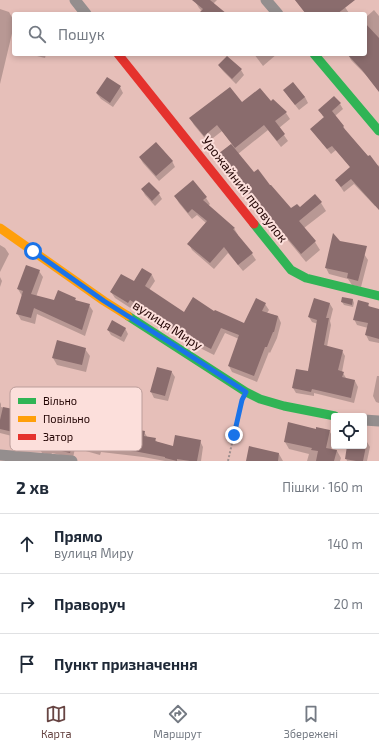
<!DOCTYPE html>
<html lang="uk">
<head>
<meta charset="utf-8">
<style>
	:root { --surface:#fff; --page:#f6f6f7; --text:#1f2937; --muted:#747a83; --line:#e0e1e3; --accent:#674543 }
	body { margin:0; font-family:"Exo 2",sans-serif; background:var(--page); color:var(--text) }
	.controls { position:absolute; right:12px; bottom:12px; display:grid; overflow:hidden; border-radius:4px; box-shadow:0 2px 6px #0003 }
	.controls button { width:36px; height:36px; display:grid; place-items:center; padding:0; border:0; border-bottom:1px solid var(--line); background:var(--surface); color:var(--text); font:20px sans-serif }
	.stop { position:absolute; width:12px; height:12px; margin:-9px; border:3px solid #1a73e8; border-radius:50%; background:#fff }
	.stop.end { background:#1a73e8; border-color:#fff; box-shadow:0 1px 4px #0008 }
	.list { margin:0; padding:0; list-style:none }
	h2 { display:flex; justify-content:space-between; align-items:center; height:52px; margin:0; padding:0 16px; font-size:17px }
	h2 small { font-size:13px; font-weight:400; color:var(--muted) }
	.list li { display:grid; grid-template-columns:26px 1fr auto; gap:12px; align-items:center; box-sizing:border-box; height:60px; padding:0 16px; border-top:1px solid var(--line) }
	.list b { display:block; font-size:15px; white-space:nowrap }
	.list p { margin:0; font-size:13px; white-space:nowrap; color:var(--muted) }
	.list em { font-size:13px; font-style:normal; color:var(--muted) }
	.icon { flex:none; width:22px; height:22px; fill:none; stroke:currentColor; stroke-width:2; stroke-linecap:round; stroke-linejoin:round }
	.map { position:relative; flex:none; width:379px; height:461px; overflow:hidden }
	.search { position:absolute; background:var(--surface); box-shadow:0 2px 6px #0003; left:12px; right:12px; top:12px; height:44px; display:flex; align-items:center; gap:10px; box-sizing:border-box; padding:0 14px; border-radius:4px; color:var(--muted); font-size:15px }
	.sheet { height:232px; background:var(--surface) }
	nav { display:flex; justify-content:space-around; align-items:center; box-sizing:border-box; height:56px; border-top:1px solid var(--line); background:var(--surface); font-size:11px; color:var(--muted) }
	nav a { display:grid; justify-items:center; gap:2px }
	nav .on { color:var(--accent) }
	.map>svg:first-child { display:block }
	.shadow { fill:#0003 }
	.building { fill:#8a6c6d }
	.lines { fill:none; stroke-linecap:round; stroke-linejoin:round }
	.path { stroke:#9e8f8e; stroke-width:2; stroke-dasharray:2 2; stroke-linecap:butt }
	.street { stroke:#948e8e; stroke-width:11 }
	.fast { stroke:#30b455; stroke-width:9 }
	.slow { stroke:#ff9f0a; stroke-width:9 }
	.jam { stroke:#e5322d; stroke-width:9 }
	.route { stroke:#1a73e8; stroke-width:5 }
	.labels { text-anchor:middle; stroke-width:4; stroke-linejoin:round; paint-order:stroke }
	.street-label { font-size:13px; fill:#220403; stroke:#fcdfdb }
	.key { fill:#fcdfdb; stroke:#bb9d9a; stroke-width:1 }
	.key-label { font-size:11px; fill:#220403 }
</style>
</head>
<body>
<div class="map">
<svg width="379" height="461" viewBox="0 0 379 461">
	<rect width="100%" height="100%" fill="#e6bfb9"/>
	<!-- shadow -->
	<path class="shadow" d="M 198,0 L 217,0 L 213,4 L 220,14 L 200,14 L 202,11 L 199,8 L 196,3 Z
		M 295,0 L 340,0 L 349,13 L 348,14 L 306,14 Z
		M 0,9 L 9,12 L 14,21 L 14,25 L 0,84 Z
		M 374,10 L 379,16 L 379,91 L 366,75 L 351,60 L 348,54 L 365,54 L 365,18 Z
		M 29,54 L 46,54 L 45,58 Z
		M 254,54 L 277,54 L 263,66 Z
		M 219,66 L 241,70 L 244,75 L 236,84 L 223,71 Z
		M 293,83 L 305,97 L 308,103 L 299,110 L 288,96 Z
		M 120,87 L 123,93 L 113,107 L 101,99 L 97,94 Z
		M 270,102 L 286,113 L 290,119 L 279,128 L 288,141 L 281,147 L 268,130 L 238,154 L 254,174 L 270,186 L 291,210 L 300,209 L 315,196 L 321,203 L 326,211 L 304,228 L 315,242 L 320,250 L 306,262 L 272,221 L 266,225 L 256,210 L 259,208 L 224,162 L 219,154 L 232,144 L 222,131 L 208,142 L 194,125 L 190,118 L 242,104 Z
		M 340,104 L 343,109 L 335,116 L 343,126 L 346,132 L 377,166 L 378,165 L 379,166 L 379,202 L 375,206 L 354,184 L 344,192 L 336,180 L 351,168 L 336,150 L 331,154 L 315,134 L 325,118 L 322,115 Z
		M 140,158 L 172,161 L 175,167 L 159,181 L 143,163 Z
		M 142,189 L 159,194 L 162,199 L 155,206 L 145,195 Z
		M 175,196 L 206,198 L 210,204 L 208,206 L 234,228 L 238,235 L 237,235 L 252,254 L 256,260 L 243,271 L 228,253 L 214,269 L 192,250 L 189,244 L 206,223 L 197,215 L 192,219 L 179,203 Z
		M 0,245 L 5,248 L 9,254 L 0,272 Z
		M 364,254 L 368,260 L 361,287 L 352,285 L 348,279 L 329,274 L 326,268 Z
		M 142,269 L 152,275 L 155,281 L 149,290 L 185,313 L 215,313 L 244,324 L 265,304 L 269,310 L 267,313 L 278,316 L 281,323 L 277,338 L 270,353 L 269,352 L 257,382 L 232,372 L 229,366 L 239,339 L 225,333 L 214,355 L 180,338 L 178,334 L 134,306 L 132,309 L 115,298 L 111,292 L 134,283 Z
		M 39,271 L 43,277 L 36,297 L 54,302 L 75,299 L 76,301 L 89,305 L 93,311 L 85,336 L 37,314 L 35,324 L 21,320 L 17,313 L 22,296 L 18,289 Z
		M 0,277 L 2,281 L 0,287 Z
		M 314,300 L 330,304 L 333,309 L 330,321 L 331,325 L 327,347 L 342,351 L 345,356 L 342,372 L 343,373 L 346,378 L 346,379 L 355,381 L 358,387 L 354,403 L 314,393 L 314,396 L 296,393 L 293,388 L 308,372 L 318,324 L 312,322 L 309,317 Z
		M 353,300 L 354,303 L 353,307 L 344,305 L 342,302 Z
		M 368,304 L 370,308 L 379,310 L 379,343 L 369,341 L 366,335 L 368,328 L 357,325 L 354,319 Z
		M 125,328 L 128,334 L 124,342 L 111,335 L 108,330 Z
		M 85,349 L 90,356 L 86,372 L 57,365 L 53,358 Z
		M 171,371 L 175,377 L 168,401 L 154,398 L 151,392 Z
		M 377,376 L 379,376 L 379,403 L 376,402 L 373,396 Z
		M 0,402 L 1,404 L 1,407 L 12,410 L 15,415 L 14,420 L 24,422 L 27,427 L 24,439 L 0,433 Z
		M 62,409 L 65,414 L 64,420 L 84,425 L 110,426 L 123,424 L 126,429 L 144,432 L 148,438 L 155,439 L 157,442 L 174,447 L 200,441 L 203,447 L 201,461 L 165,461 L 143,457 L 101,452 L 100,455 L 75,448 L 73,458 L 52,453 L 51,455 L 42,453 L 39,447 L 43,425 L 47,425 Z
		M 317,430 L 329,431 L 334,438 L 331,450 L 337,451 L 341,458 L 340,461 L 307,461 L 309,454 L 289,449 L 285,442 Z
		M 364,441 L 367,442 L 370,447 L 367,461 L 347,461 L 346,458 L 348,446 L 364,446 Z
		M 279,454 L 283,461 L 247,461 Z"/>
	<!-- building -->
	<path class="building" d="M 192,0 L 210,0 L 227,14 L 198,14 L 203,9 Z
		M 295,0 L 355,0 L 337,14 L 306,14 Z
		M 365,23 L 379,38 L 379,92 L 362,70 L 347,54 L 365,54 Z
		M 227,56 L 242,69 L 232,79 L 218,65 Z
		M 107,77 L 121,86 L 110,103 L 96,93 Z
		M 293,82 L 305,97 L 295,105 L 283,90 Z
		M 230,87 L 242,102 L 260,88 L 271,101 L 273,99 L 287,112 L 275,121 L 285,134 L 277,141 L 264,125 L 235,148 L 217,125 L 204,136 L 189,118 Z
		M 334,96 L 341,103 L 332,111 L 344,126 L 343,127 L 368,156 L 370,155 L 379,167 L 379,210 L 351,179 L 341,187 L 335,180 L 350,167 L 332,146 L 327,149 L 310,129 L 324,117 L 318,110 Z
		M 156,142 L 173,161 L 156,176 L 139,157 Z
		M 231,144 L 254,172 L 258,169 L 270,185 L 271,185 L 291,208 L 297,204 L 300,207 L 315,194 L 322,202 L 299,221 L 316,241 L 301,254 L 266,213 L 261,218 L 255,210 L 259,207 L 241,182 L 218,154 Z
		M 193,180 L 207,197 L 203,200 L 235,228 L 233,229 L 253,253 L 238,265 L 224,247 L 210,263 L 187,244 L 207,221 L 192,209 L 188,213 L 174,196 Z
		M 149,182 L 160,193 L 152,201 L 141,189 Z
		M 333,233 L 340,241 L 367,246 L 358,281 L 347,278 L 348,273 L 325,268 Z
		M 26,265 L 40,270 L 31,294 L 54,300 L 58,290 L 76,298 L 75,300 L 90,304 L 82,330 L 34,308 L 31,318 L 16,314 L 23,291 L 17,289 Z
		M 142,268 L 152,274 L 145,286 L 184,312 L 193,297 L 214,311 L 215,310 L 244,323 L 256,298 L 266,303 L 262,311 L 278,316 L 274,332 L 273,332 L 267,347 L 265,347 L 254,376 L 228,366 L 239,335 L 221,328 L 211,349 L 176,331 L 176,330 L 130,300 L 128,303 L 110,292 L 121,274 L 134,281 Z
		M 342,297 L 353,299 L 352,305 L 341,302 Z
		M 314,298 L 330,303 L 326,318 L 329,318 L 324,345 L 343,350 L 338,370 L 344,372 L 342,377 L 355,380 L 351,398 L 312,389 L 311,392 L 292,388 L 296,369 L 308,371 L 317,320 L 308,317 Z
		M 358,300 L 369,303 L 368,306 L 379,309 L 379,339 L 365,335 L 368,323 L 353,320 Z
		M 112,320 L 126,328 L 121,337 L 107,330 Z
		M 57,340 L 86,348 L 82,365 L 52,358 Z
		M 157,367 L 172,371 L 165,396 L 150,392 Z
		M 51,405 L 63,408 L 60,418 L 83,423 L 84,419 L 109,425 L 110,421 L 124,423 L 123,427 L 145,431 L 144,436 L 156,438 L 155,441 L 173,446 L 175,435 L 201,440 L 197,461 L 190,461 L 177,459 L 177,461 L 165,458 L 165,457 L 139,452 L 98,447 L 97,450 L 73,443 L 70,453 L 49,448 L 49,450 L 38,447 L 43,423 L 46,424 Z
		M 3,407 L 13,409 L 11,418 L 25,421 L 22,434 L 0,429 L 0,420 Z
		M 288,422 L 316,429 L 316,427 L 330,430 L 326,448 L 337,450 L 334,461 L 316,461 L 318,451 L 311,450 L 312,448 L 284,442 Z
		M 249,446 L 279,453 L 278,461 L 246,461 Z
		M 347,446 L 366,446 L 363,461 L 356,461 L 345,459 Z"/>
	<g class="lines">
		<!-- path -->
		<path class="path" d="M 228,461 L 241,404"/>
		<!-- street -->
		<path class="street" d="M 75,0 L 86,14
			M 266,0 L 278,14
			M 364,420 L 379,421
			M 0,455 L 72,461"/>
		<!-- fast -->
		<path class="fast" d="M 314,54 L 379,131
			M 254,224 L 291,270 L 306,278 L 379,296
			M 128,316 L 246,392 L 260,399 L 284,406 L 335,416"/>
		<!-- slow -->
		<path class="slow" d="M 0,228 L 104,301 L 128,316"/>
		<!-- jam -->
		<path class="jam" d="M 118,54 L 254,224"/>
	</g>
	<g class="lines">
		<!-- route -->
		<path class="route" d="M 33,251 L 104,301 L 177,347 L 246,392 L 242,400 L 234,435"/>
	</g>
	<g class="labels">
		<!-- street labels -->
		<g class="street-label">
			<text transform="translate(245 189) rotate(52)" y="5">Урожайний провулок</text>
			<text transform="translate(168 325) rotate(33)" y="5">вулиця Миру</text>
		</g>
	</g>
	<!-- legend -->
	<rect x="10" y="387" width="132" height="64" rx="6" class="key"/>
	<rect x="18" y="398" width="18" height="6" fill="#30b455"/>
	<rect x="18" y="416" width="18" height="6" fill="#ff9f0a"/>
	<rect x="18" y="434" width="18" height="6" fill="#e5322d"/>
	<g class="key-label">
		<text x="43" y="405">Вільно</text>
		<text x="43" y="423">Повільно</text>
		<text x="43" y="441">Затор</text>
	</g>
</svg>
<div class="controls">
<button><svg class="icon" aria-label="locate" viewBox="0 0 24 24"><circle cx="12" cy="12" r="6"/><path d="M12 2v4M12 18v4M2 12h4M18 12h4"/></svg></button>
</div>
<div class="stop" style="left:33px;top:251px"></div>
<div class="stop end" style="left:234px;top:435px"></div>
<div class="search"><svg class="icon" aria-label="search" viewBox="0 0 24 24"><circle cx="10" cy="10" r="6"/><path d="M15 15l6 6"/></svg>Пошук</div>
</div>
<section class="sheet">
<h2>2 хв<small>Пішки · 160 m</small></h2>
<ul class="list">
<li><svg class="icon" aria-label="ahead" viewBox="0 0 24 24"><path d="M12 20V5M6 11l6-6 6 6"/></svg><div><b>Прямо</b><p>вулиця Миру</p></div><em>140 m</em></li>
<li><svg class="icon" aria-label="right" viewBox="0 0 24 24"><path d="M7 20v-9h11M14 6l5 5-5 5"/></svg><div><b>Праворуч</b></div><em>20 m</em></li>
<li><svg class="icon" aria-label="arrive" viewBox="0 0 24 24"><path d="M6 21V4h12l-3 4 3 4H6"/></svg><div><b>Пункт призначення</b></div></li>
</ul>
</section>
<nav>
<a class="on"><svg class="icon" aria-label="map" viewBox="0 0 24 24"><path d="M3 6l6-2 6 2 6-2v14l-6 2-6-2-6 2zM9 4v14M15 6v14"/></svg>Карта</a>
<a><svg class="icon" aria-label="directions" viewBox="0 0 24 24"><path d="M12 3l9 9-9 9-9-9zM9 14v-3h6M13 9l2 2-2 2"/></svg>Маршрут</a>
<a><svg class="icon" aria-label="saved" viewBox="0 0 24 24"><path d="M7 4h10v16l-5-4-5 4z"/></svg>Збережені</a>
</nav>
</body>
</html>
